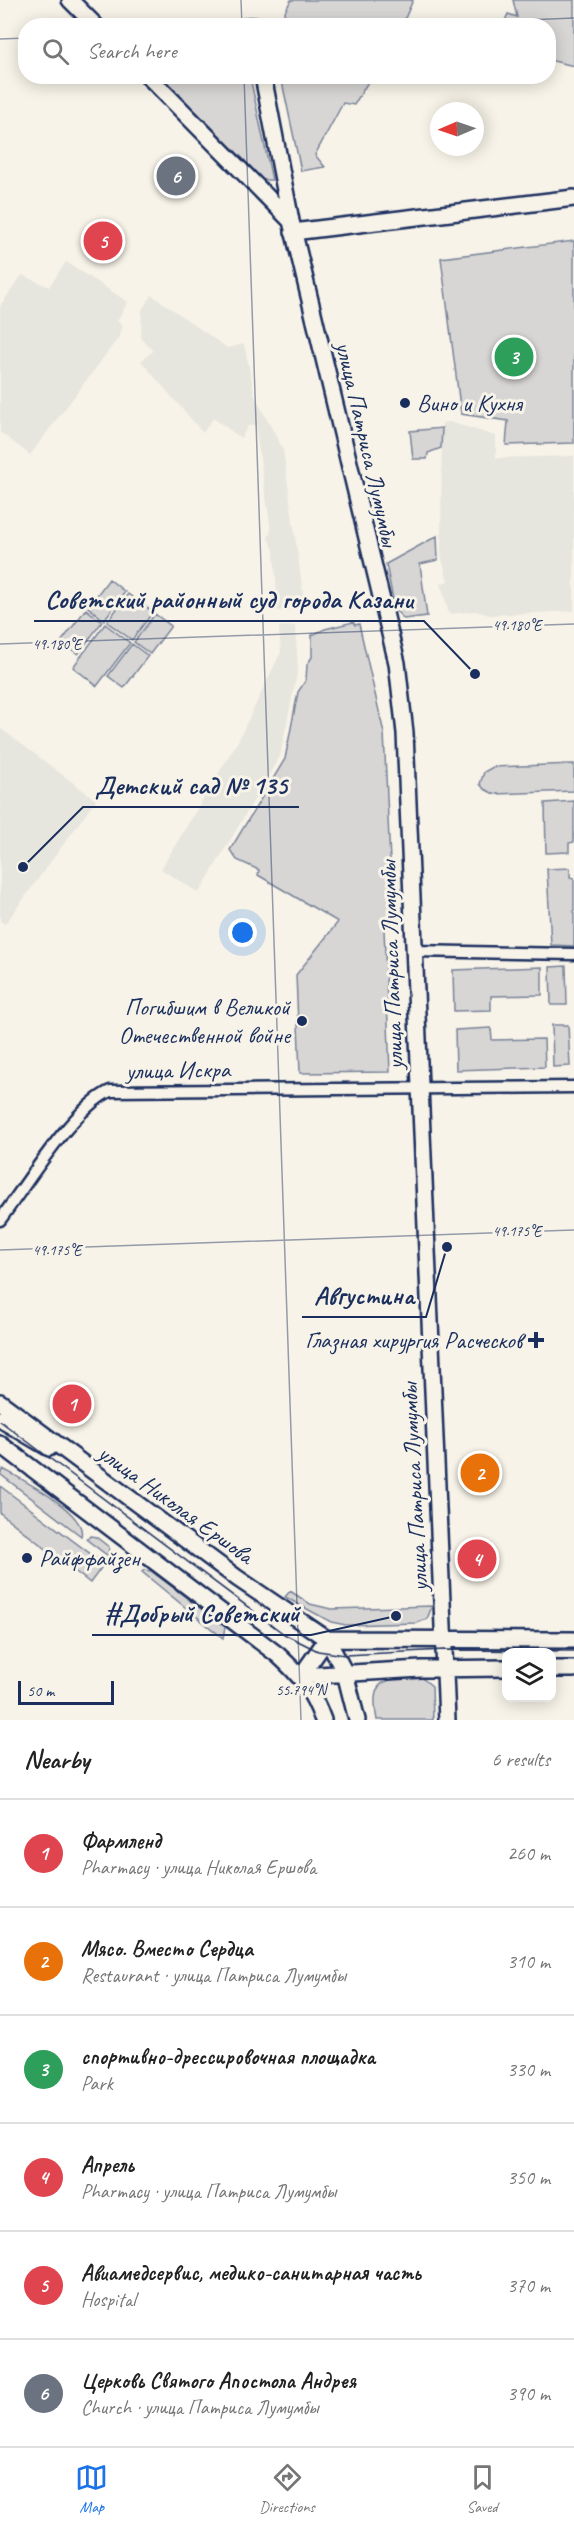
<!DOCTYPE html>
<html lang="en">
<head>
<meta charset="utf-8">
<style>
	:root { --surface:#fff; --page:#f6f6f6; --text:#222; --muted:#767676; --line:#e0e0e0; --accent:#1a73e8 }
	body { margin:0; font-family:Caveat,sans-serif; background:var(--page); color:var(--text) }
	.controls { position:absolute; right:18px; bottom:18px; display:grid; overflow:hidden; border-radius:12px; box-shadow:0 3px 15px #0003 }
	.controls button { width:54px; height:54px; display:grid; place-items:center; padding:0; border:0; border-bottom:2px solid var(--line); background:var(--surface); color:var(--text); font:30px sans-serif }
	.compass { position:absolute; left:430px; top:102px; width:54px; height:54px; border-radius:50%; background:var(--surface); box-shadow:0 3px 15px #0003; rotate:268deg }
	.scale { position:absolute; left:18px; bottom:15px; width:96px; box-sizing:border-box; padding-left:6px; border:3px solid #1b2f5e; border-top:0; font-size:16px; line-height:21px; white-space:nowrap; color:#1b2f5e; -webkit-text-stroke:4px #f7f3e8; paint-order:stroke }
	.you { position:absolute; left:243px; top:933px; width:21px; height:21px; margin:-15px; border:4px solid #fff; border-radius:50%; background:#1a73e8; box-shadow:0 0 0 9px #1a73e833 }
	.badge { display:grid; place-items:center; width:39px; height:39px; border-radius:50%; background:var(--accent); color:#fff; font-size:20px; font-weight:700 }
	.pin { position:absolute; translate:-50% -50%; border:3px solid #fff; box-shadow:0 2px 6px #0006 }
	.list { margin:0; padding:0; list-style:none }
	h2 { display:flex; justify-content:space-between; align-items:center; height:78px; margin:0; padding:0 24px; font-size:26px }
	h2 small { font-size:20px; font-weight:400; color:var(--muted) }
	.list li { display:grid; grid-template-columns:39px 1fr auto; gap:18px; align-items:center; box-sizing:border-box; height:108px; padding:0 24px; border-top:2px solid var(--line) }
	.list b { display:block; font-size:22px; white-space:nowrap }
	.list p { margin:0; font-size:20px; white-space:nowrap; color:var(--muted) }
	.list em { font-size:20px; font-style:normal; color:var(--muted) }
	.icon { flex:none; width:33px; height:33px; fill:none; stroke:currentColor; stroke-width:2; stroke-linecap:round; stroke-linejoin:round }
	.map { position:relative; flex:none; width:574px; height:1720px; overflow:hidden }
	.search { position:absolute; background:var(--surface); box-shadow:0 3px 15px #0003; left:18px; right:18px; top:18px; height:66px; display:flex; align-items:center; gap:15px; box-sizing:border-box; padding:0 21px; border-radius:24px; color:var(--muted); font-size:22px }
	.sheet { height:726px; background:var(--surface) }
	nav { display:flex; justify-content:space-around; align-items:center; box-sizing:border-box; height:84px; border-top:2px solid var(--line); background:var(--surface); font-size:16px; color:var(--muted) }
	nav a { display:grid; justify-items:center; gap:3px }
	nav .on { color:var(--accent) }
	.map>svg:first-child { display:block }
	.built { fill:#e6e5de }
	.green { fill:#d7d6d4; stroke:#798299; stroke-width:1.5 }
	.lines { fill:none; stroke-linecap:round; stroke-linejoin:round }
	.street-casing { stroke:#1b2f5e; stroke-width:15 }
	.secondary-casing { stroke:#1b2f5e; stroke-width:20 }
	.street { stroke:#f7f3e8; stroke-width:10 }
	.secondary { stroke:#f7f3e8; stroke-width:15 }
	.tram { stroke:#1b2f5e; stroke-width:1.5 }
	.ticks { fill:none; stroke:#1b2f5e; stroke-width:1.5; stroke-opacity:0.45 }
	.poi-dot { fill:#1b2f5e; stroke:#f7f3e8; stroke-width:2 }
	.labels { text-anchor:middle; stroke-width:6; stroke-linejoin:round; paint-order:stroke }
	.poi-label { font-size:24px; fill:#1b2f5e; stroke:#f7f3e8; text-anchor:start }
	.street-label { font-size:24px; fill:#1b2f5e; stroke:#f7f3e8 }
	.ticks-label { font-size:15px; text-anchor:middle; fill:#1b2f5e; stroke:#f7f3e8; stroke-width:6; stroke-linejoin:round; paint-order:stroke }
	.leader { fill:none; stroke:#1b2f5e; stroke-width:2 }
	.callout-dot { fill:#1b2f5e; stroke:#f7f3e8; stroke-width:2 }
	.callout-label { font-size:26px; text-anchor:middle; font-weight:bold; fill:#1b2f5e; stroke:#f7f3e8; stroke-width:6; stroke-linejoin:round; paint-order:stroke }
</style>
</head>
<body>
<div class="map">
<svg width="574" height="1720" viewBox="0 0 574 1720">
	<rect width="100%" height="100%" fill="#f7f3e8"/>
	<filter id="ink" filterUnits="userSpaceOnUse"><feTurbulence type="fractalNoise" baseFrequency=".0167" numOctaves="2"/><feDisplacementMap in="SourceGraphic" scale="12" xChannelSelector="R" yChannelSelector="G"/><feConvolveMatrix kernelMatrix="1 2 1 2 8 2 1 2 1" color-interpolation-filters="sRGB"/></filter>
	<g filter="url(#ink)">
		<!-- built -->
		<path class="built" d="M 66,262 L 128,302 L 117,321 L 123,325 L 119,337 L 30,455 L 0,432 L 0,306 L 22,275 L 49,287 Z
			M 152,295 L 227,348 L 244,344 L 255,397 L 283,449 L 305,608 L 278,611 L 274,550 L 268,538 L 271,530 L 255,425 L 248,426 L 241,438 L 213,418 L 203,433 L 141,361 L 153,351 L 141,338 L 142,310 Z
			M 449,422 L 496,436 L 496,458 L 574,456 L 574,611 L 490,615 L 475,611 L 449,614 L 441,584 L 448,581 L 441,555 L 442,423 Z
			M 295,626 L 298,669 L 280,756 L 199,893 L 161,869 L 238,741 L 281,652 L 279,627 Z
			M 0,728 L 96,800 L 5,924 L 0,921 Z"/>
		<!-- green -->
		<path class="green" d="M 291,0 L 413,0 L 402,25 L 388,21 L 385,26 L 278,25 Z
			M 513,0 L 574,0 L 574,66 L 549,60 L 548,26 L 503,25 L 508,14 L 517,17 Z
			M 160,77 L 250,77 L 272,180 L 261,180 Z
			M 281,77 L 371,77 L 354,105 L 343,103 L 315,155 L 325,167 L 301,171 Z
			M 574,241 L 574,443 L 506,445 L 508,421 L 461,414 L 441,258 Z
			M 442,428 L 441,448 L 428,453 L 427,459 L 413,459 L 410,431 Z
			M 437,536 L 438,560 L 420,564 L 427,616 L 404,619 L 395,610 L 386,564 Z
			M 109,579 L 125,592 L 104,620 L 88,607 Z
			M 128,594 L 153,612 L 132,640 L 107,622 Z
			M 86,609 L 102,622 L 78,654 L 61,642 Z
			M 155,614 L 171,626 L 150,654 L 134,642 Z
			M 353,622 L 355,625 L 359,624 L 384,733 L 393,925 L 384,929 L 390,1072 L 300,1073 L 296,975 L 338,922 L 258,875 L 259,870 L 237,860 L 230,850 L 285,759 L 298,692 L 306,680 L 307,665 L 312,657 L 312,635 L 325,629 Z
			M 105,624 L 130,643 L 97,686 L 73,667 Z
			M 132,644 L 148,656 L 124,688 L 108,676 Z
			M 574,764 L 574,791 L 494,794 L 484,789 L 480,784 L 484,772 L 493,767 Z
			M 574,801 L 574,842 L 569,843 L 569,852 L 546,853 L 545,803 Z
			M 570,868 L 570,877 L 574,878 L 574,946 L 551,945 L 547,869 Z
			M 566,966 L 567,1005 L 551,1005 L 550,967 Z
			M 542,967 L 542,995 L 491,996 L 491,1010 L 454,1011 L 453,970 Z
			M 552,1025 L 568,1025 L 570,1066 L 553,1067 Z
			M 491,1028 L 492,1040 L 544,1039 L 545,1067 L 456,1070 L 455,1030 Z
			M 3,1469 C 21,1479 88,1513 81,1536 L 0,1474 Z
			M 0,1486 L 104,1564 L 90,1583 L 0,1513 Z
			M 91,1536 L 96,1537 L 109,1547 L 108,1556 L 86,1539 Z
			M 144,1570 L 151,1571 L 225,1627 L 223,1638 L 142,1572 Z
			M 290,1591 L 310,1604 L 331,1609 L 432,1606 L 427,1619 L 417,1623 L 346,1625 L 331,1622 L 285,1597 Z
			M 421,1677 L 432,1686 L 433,1720 L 377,1720 C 369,1678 384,1679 421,1677 Z"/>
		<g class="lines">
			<defs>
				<path id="street" d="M 413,951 L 574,954
					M 0,1220 C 26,1185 72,1109 110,1091 L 574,1087"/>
				<path id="secondary" d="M 70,0 L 96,26
					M 248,26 L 254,26
					M 148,76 L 291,221
					M 263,76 L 291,221 L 397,663 L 405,733 L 447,1720
					M 293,232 L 574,198
					M 0,1402 L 237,1578 L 327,1639 L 345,1673 L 357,1720
					M 0,1419 L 49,1448
					M 0,1444 L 278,1655 C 301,1676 312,1690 323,1720
					M 327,1639 L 574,1640
					M 552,1669 L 574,1669
					M 301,1676 L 421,1669 L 506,1668
					M 301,1676 L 327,1639"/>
			</defs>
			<!-- street casing -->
			<use href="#street" class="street-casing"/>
			<!-- secondary casing -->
			<use href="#secondary" class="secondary-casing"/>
			<!-- street -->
			<use href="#street" class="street"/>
			<!-- secondary -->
			<use href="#secondary" class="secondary"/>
			<!-- tram -->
			<path class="tram" d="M 0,1421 L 284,1634 L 318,1651 L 345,1655 L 444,1650 L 574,1651"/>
		</g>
	</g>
	<!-- ticks -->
	<path class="ticks" d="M 241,0 L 242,26M 373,26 L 574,18M 0,39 L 26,38M 244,76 L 301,1720M 0,644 L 574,624M 0,1250 L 574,1230"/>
	<!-- markers -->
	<g class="poi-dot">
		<circle cx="405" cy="403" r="6"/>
		<circle cx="302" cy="1021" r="6"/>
		<path d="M533 1331h6v6h6v6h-6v6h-6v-6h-6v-6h6z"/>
		<circle cx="27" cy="1558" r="6"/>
	</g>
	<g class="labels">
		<!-- poi labels -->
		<g class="poi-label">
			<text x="417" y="411">Вино и Кухня</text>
			<text x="290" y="1015" text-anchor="end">Погибшим в Великой<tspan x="290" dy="28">Отечественной войне</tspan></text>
			<text x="522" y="1348" text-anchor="end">Глазная хирургия Расческов</text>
			<text x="39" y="1566">Райффайзен</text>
		</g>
		<!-- street labels -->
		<g class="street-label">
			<text transform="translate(367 444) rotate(77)" y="8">улица Патриса Лумумбы</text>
			<text transform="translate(391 965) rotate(-92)" y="8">улица Патриса Лумумбы</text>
			<text transform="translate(178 1070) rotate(-1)" y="8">улица Искра</text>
			<text transform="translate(414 1487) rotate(-93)" y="8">улица Патриса Лумумбы</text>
			<text transform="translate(176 1504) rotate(36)" y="8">улица Николая Ершова</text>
		</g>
	</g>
	<g class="ticks-label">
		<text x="517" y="630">49.180°E</text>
		<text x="57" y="649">49.180°E</text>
		<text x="517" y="1236">49.175°E</text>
		<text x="57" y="1255">49.175°E</text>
		<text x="301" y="1695">55.794°N</text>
	</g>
	<!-- callouts -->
	<path class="leader" d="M475 674L424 621H34M23 867L83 807H299M447 1247L426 1317H302M396 1616L311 1635H92"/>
	<g class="callout-dot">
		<circle cx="475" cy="674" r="6"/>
		<circle cx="23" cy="867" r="6"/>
		<circle cx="447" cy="1247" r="6"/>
		<circle cx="396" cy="1616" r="6"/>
	</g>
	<g class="callout-label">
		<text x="229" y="608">Советский районный суд города Казани</text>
		<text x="191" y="794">Детский сад № 135</text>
		<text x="364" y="1304">Августина</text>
		<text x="202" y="1622">#Добрый Советский</text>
	</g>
</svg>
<div class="controls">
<button><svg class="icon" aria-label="layers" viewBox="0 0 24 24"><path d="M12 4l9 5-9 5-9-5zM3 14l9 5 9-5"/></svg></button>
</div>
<svg class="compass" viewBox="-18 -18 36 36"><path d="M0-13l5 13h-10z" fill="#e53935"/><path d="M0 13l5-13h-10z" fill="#767676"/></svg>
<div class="scale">50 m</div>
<div class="you"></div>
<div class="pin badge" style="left:72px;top:1404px;background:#e0444e">1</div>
<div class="pin badge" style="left:480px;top:1473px;background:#e8710a">2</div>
<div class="pin badge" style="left:514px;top:357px;background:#2e9e5b">3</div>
<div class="pin badge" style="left:477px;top:1559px;background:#e0444e">4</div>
<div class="pin badge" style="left:103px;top:241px;background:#e0444e">5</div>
<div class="pin badge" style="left:176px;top:176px;background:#6b7280">6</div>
<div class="search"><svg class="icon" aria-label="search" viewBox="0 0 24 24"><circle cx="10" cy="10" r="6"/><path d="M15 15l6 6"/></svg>Search here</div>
</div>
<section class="sheet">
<h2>Nearby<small>6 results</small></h2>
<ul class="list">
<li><span class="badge" style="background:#e0444e">1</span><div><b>Фармленд</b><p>Pharmacy · улица Николая Ершова</p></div><em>260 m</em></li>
<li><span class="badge" style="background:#e8710a">2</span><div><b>Мясо. Вместо Сердца</b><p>Restaurant · улица Патриса Лумумбы</p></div><em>310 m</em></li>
<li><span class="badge" style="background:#2e9e5b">3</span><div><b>спортивно-дрессировочная площадка</b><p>Park</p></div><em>330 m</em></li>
<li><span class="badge" style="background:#e0444e">4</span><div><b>Апрель</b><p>Pharmacy · улица Патриса Лумумбы</p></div><em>350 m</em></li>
<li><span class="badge" style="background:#e0444e">5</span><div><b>Авиамедсервис, медико-санитарная часть</b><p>Hospital</p></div><em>370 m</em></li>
<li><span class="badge" style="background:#6b7280">6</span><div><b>Церковь Святого Апостола Андрея</b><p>Church · улица Патриса Лумумбы</p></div><em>390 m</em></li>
</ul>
</section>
<nav>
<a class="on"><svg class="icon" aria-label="map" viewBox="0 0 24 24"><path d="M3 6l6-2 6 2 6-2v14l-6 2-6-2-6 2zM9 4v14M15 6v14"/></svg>Map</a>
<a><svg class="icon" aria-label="directions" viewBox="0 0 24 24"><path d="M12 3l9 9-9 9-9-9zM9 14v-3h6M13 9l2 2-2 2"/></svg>Directions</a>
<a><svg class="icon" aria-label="saved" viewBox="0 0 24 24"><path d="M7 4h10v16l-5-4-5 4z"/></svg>Saved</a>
</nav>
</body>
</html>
